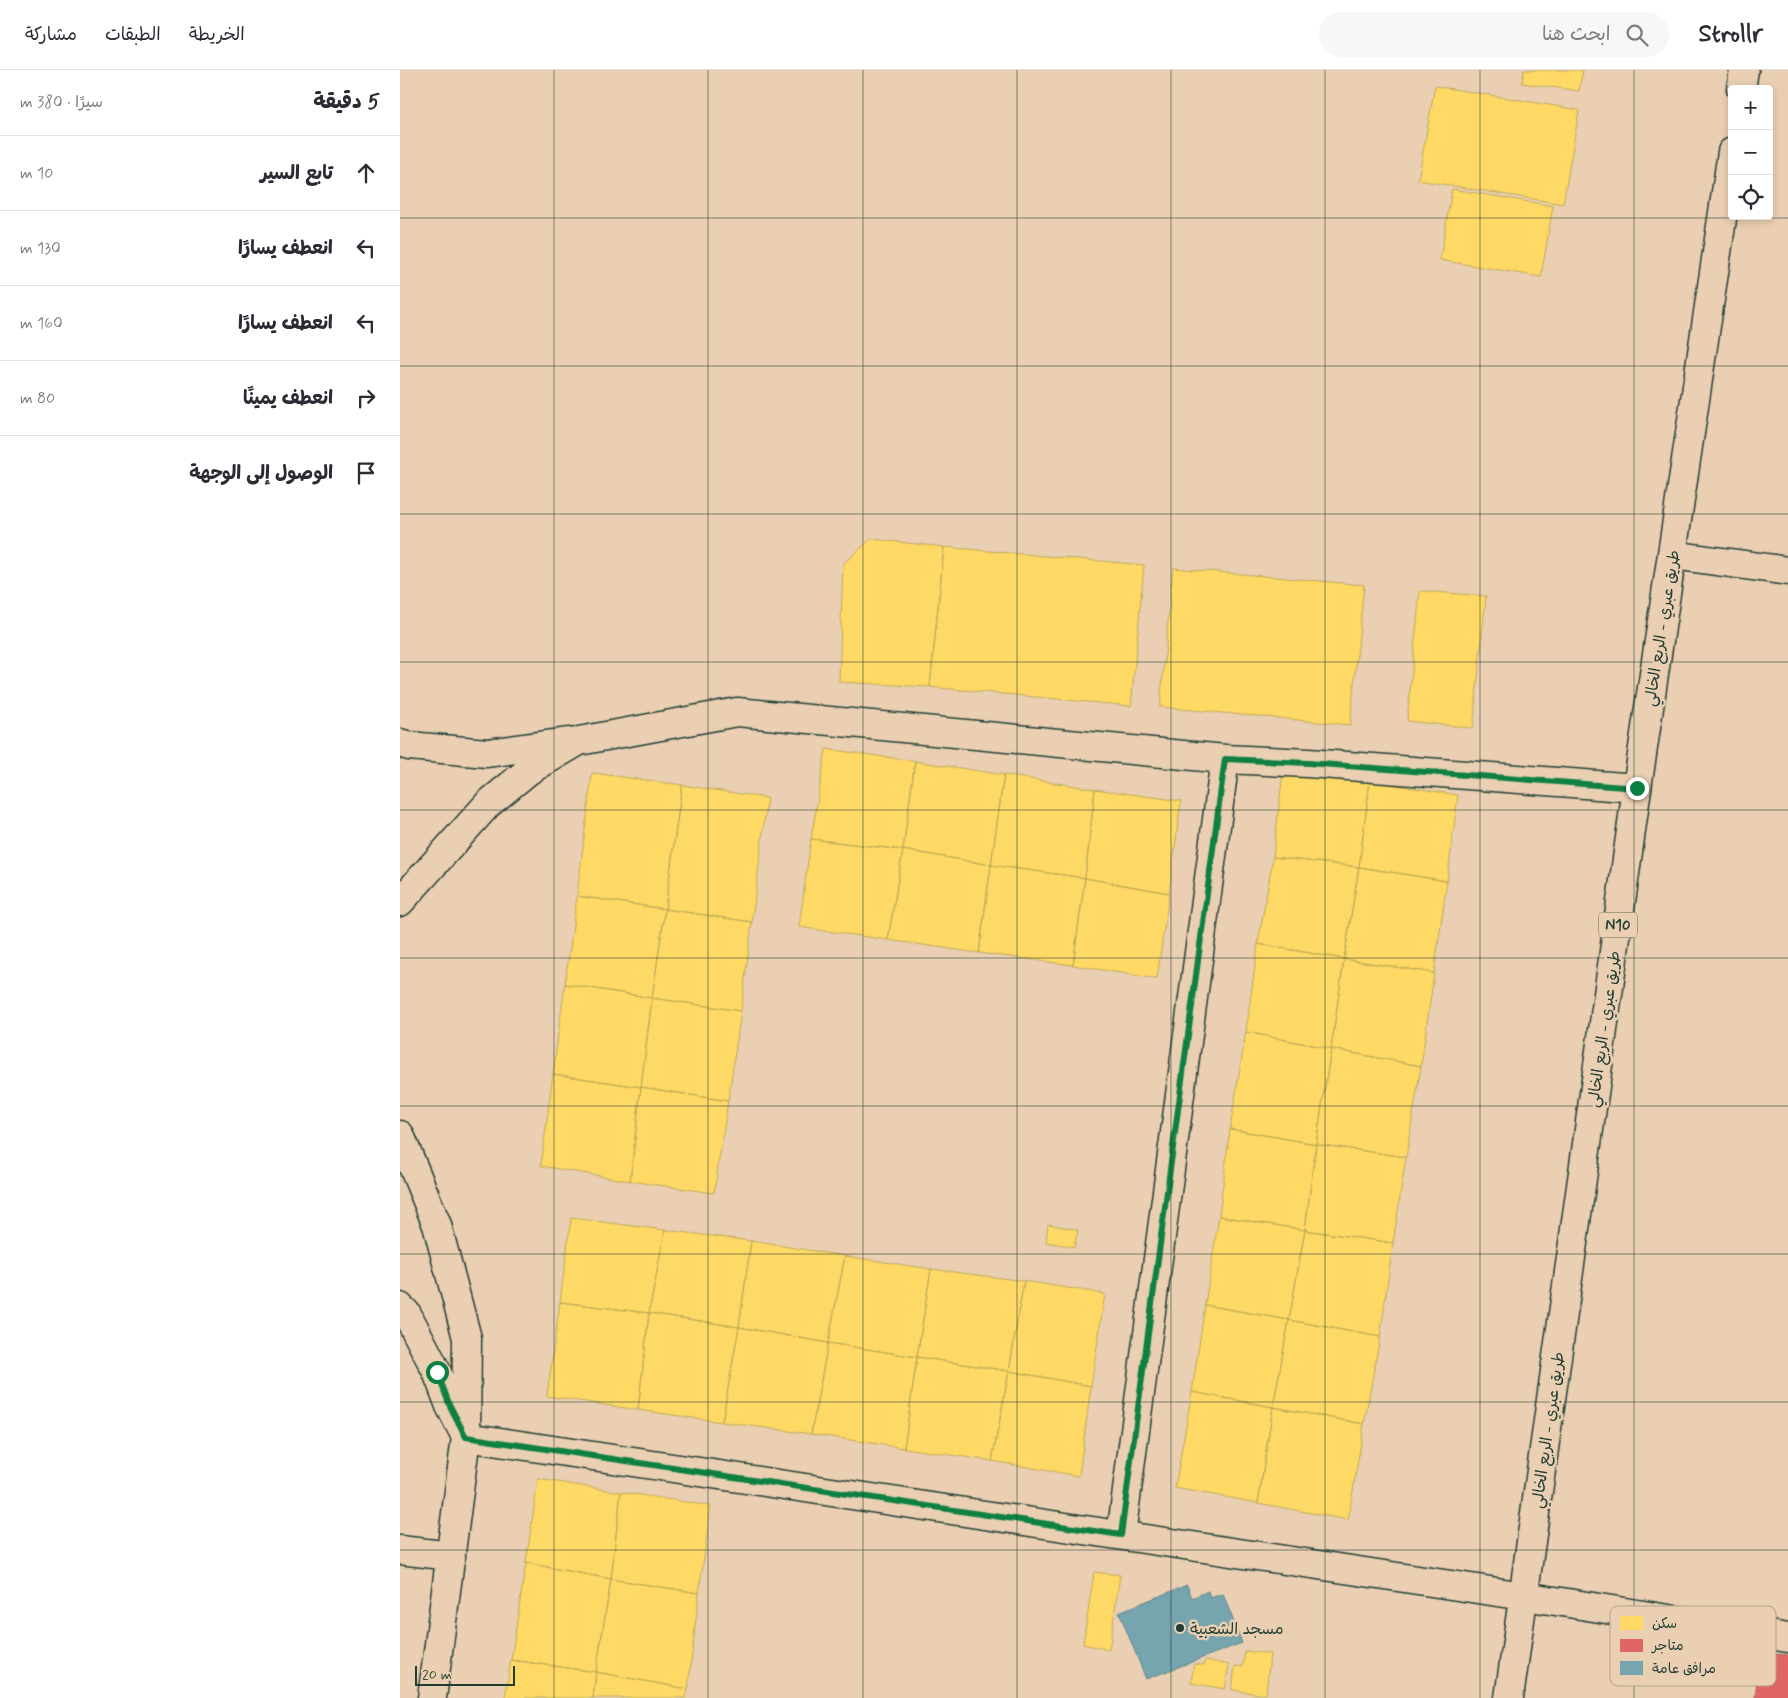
<!DOCTYPE html>
<html lang="ar">
<head>
<meta charset="utf-8">
<style>
	:root { --surface:#fff; --page:#f7f7f7; --text:#2b2b33; --muted:#7c7c81; --line:#e1e1e2 }
	body { margin:0; font-family:Mynerve,"Playpen Sans Arabic",sans-serif; background:var(--page); color:var(--text); direction:rtl }
	.controls { position:absolute; right:15px; top:15px; display:grid; overflow:hidden; border-radius:5px; box-shadow:0 2px 8px #0003 }
	.controls button { width:45px; height:45px; display:grid; place-items:center; padding:0; border:0; border-bottom:1px solid var(--line); background:var(--surface); color:var(--text); font:25px sans-serif }
	.scale { position:absolute; left:15px; bottom:12px; width:100px; box-sizing:border-box; padding-left:5px; border:2px solid #1f3d34; border-top:0; font-size:14px; line-height:18px; white-space:nowrap; color:#1f3d34; -webkit-text-stroke:4px #ebcfb2; paint-order:stroke }
	.stop { position:absolute; width:15px; height:15px; margin:-11px; border:4px solid #0b8043; border-radius:50%; background:#fff }
	.stop.end { background:#0b8043; border-color:#fff; box-shadow:0 1px 5px #0008 }
	.list { margin:0; padding:0; list-style:none }
	h2 { display:flex; justify-content:space-between; align-items:center; height:65px; margin:0; padding:0 20px; font-size:21px }
	h2 small { font-size:16px; font-weight:400; color:var(--muted) }
	.list li { display:grid; grid-template-columns:32px 1fr auto; gap:15px; align-items:center; box-sizing:border-box; height:75px; padding:0 20px; border-top:1px solid var(--line) }
	.list b { display:block; font-size:19px; white-space:nowrap }
	.list em { font-size:16px; font-style:normal; color:var(--muted) }
	.icon { flex:none; width:28px; height:28px; fill:none; stroke:currentColor; stroke-width:2; stroke-linecap:round; stroke-linejoin:round }
	.map { position:relative; flex:none; width:1388px; height:1628px; overflow:hidden; direction:ltr }
	header { display:flex; align-items:center; gap:30px; box-sizing:border-box; height:70px; padding:0 25px; background:var(--surface); border-bottom:1px solid var(--line) }
	header strong { font-size:24px }
	nav { display:flex; gap:28px; margin-inline-start:auto; font-size:18px }
	.search { width:350px; height:45px; background:var(--page); display:flex; align-items:center; gap:12px; box-sizing:border-box; padding:0 18px; border-radius:28px; color:var(--muted); font-size:19px }
	main { display:flex }
	aside { flex:1; background:var(--surface) }
	.map>svg:first-child { display:block }
	.homes { fill:#ffd966; stroke:#bcaa57 }
	.shops { fill:#e06666; stroke:#a65a57 }
	.public { fill:#76a5af; stroke:#5c868a }
	.lines { fill:none; stroke-linecap:round; stroke-linejoin:round }
	.minor-casing { stroke:#1f3d34; stroke-width:31 }
	.tertiary-casing { stroke:#1f3d34; stroke-width:31 }
	.trunk-casing { stroke:#1f3d34; stroke-width:31 }
	.minor { stroke:#ebcfb2; stroke-width:28 }
	.tertiary { stroke:#ebcfb2; stroke-width:28 }
	.trunk { stroke:#ebcfb2; stroke-width:28 }
	.route { stroke:#0b8043; stroke-width:6 }
	.grid { fill:none; stroke:#1f3d34; stroke-width:1; stroke-opacity:0.55 }
	.poi-dot { fill:#1f3d34; stroke:#ebcfb2; stroke-width:2 }
	.labels { text-anchor:middle; stroke-width:5; stroke-linejoin:round; paint-order:stroke }
	.shield { fill:#ebcfb2; stroke:#5c695a; stroke-width:1 }
	.shield-label { font-size:15px; font-weight:bold; fill:#1f3d34 }
	.street-label { font-size:16px; fill:#1f3d34; stroke:#ebcfb2 }
	.poi-label { font-size:16px; fill:#1f3d34; stroke:#ebcfb2; text-anchor:start }
	.key { fill:#ebcfb2; stroke:#aea38c; stroke-width:1 }
	.key-label { font-size:14px; fill:#1f3d34 }
</style>
</head>
<body>
<header>
<strong>Strollr</strong>
<div class="search"><svg class="icon" aria-label="search" viewBox="0 0 24 24"><circle cx="10" cy="10" r="6"/><path d="M15 15l6 6"/></svg>ابحث هنا</div>
<nav><a>الخريطة</a><a>الطبقات</a><a>مشاركة</a></nav>
</header>
<main>
<div class="map">
<svg width="1388" height="1628" viewBox="0 0 1388 1628">
	<rect width="100%" height="100%" fill="#ebcfb2"/>
	<filter id="ink" filterUnits="userSpaceOnUse"><feTurbulence type="fractalNoise" baseFrequency=".02" numOctaves="2"/><feDisplacementMap in="SourceGraphic" scale="10" xChannelSelector="R" yChannelSelector="G"/><feConvolveMatrix kernelMatrix="1 2 1 2 8 2 1 2 1" color-interpolation-filters="sRGB"/></filter>
	<g filter="url(#ink)">
		<!-- homes -->
		<path class="homes" d="M 1124,0 L 1183,0 L 1179,21 L 1122,13 Z
			M 1035,16 L 1179,40 L 1163,134 L 1018,110 Z
			M 1052,119 L 1153,136 L 1141,207 L 1040,190 Z
			M 471,469 L 544,477 L 530,617 L 439,612 L 443,494 Z
			M 544,477 L 744,495 L 731,636 L 530,617 Z
			M 773,498 L 964,515 L 950,655 L 760,637 Z
			M 1020,521 L 1086,526 L 1073,658 L 1007,651 Z
			M 426,679 L 515,691 L 503,780 L 411,769 Z
			M 515,691 L 604,705 L 591,795 L 503,780 Z
			M 883,702 L 970,711 L 959,797 L 873,787 Z
			M 192,703 L 282,715 L 265,839 L 177,826 Z
			M 604,705 L 695,719 L 685,808 L 591,795 Z
			M 970,711 L 1058,725 L 1047,811 L 959,797 Z
			M 282,715 L 367,728 L 352,852 L 265,839 Z
			M 695,719 L 781,731 L 769,823 L 685,808 Z
			M 411,769 L 503,780 L 488,870 L 399,857 Z
			M 503,780 L 591,795 L 579,883 L 488,870 Z
			M 873,787 L 959,797 L 944,889 L 858,874 Z
			M 591,795 L 685,808 L 673,895 L 579,883 Z
			M 959,797 L 1047,811 L 1034,903 L 944,889 Z
			M 685,808 L 769,823 L 757,909 L 673,895 Z
			M 177,826 L 265,839 L 252,928 L 165,914 Z
			M 265,839 L 352,852 L 341,941 L 252,928 Z
			M 858,874 L 944,889 L 931,979 L 846,962 Z
			M 944,889 L 1034,903 L 1021,996 L 931,979 Z
			M 165,914 L 252,928 L 241,1017 L 153,1004 Z
			M 252,928 L 341,941 L 328,1031 L 241,1017 Z
			M 846,962 L 931,979 L 916,1074 L 830,1059 Z
			M 931,979 L 1021,996 L 1006,1087 L 916,1074 Z
			M 153,1004 L 241,1017 L 230,1111 L 141,1096 Z
			M 241,1017 L 328,1031 L 314,1123 L 230,1111 Z
			M 830,1059 L 916,1074 L 905,1160 L 819,1146 Z
			M 916,1074 L 1006,1087 L 993,1173 L 905,1160 Z
			M 819,1146 L 905,1160 L 889,1250 L 805,1235 Z
			M 171,1148 L 265,1160 L 249,1243 L 160,1232 Z
			M 648,1154 L 678,1160 L 674,1177 L 646,1172 Z
			M 265,1160 L 351,1171 L 339,1257 L 249,1243 Z
			M 905,1160 L 993,1173 L 980,1267 L 889,1250 Z
			M 351,1171 L 445,1186 L 428,1273 L 339,1257 Z
			M 445,1186 L 531,1199 L 517,1287 L 428,1273 Z
			M 531,1199 L 624,1211 L 609,1301 L 517,1287 Z
			M 624,1211 L 705,1224 L 691,1316 L 609,1301 Z
			M 160,1232 L 249,1243 L 238,1340 L 147,1326 Z
			M 805,1235 L 889,1250 L 873,1337 L 792,1322 Z
			M 249,1243 L 339,1257 L 322,1352 L 238,1340 Z
			M 889,1250 L 980,1267 L 964,1354 L 873,1337 Z
			M 339,1257 L 428,1273 L 411,1364 L 322,1352 Z
			M 428,1273 L 517,1287 L 504,1378 L 411,1364 Z
			M 517,1287 L 609,1301 L 592,1391 L 504,1378 Z
			M 609,1301 L 691,1316 L 679,1406 L 592,1391 Z
			M 792,1322 L 873,1337 L 858,1433 L 775,1418 Z
			M 873,1337 L 964,1354 L 948,1450 L 858,1433 Z
			M 138,1409 L 221,1422 L 211,1509 L 126,1493 Z
			M 221,1422 L 311,1436 L 299,1523 L 211,1509 Z
			M 126,1493 L 211,1509 L 196,1602 L 111,1590 Z
			M 694,1502 L 720,1505 L 709,1580 L 683,1574 Z
			M 211,1509 L 299,1523 L 288,1619 L 196,1602 Z
			M 845,1581 L 870,1584 L 866,1625 L 832,1620 L 835,1596 L 843,1597 Z
			M 111,1590 L 196,1602 L 193,1628 L 105,1628 Z
			M 805,1590 L 829,1595 L 825,1619 L 791,1613 L 794,1594 L 804,1595 Z
			M 196,1602 L 288,1619 L 286,1628 L 193,1628 Z"/>
		<!-- shops -->
		<path class="shops" d="M 1360,1583 L 1388,1585 L 1388,1628 L 1355,1628 Z"/>
		<!-- public -->
		<path class="public" d="M 787,1515 L 792,1528 L 808,1521 L 810,1528 L 823,1524 L 842,1573 L 746,1609 L 719,1542 Z"/>
		<g class="lines">
			<defs>
				<path id="minor" d="M 1272,485 L 1388,501
					M 0,673 L 9,676 L 87,683 L 168,672
					M 0,832 L 88,734 L 128,701 L 179,671 L 337,642 L 825,689 L 908,693 L 1237,718
					M 0,1237 L 7,1244 L 37,1302 L 50,1336 L 66,1367 L 1124,1526 L 1388,1568
					M 721,1465 L 825,689
					M 0,1480 L 51,1486"/>
				<path id="tertiary" d="M 0,1065 L 37,1155 L 67,1268 L 66,1367 L 32,1628"/>
				<path id="trunk" d="M 1341,19 L 1344,0
					M 1109,1628 L 1237,718 L 1332,82"/>
			</defs>
			<!-- minor casing -->
			<use href="#minor" class="minor-casing"/>
			<!-- tertiary casing -->
			<use href="#tertiary" class="tertiary-casing"/>
			<!-- trunk casing -->
			<use href="#trunk" class="trunk-casing"/>
			<!-- minor -->
			<use href="#minor" class="minor"/>
			<!-- tertiary -->
			<use href="#tertiary" class="tertiary"/>
			<!-- trunk -->
			<use href="#trunk" class="trunk"/>
		</g>
	</g>
	<g class="lines" filter="url(#ink)">
		<!-- route -->
		<path class="route" d="M 37,1302 L 50,1336 L 66,1367 L 721,1465 L 825,689 L 908,693 L 1237,718"/>
	</g>
	<!-- grid -->
	<path class="grid" d="M 154,0 L 154,1628M 308,0 L 308,1628M 463,0 L 463,1628M 617,0 L 617,1628M 771,0 L 771,1628M 925,0 L 925,1628M 1080,0 L 1080,1628M 1234,0 L 1234,1628M 0,148 L 1388,148M 0,296 L 1388,296M 0,444 L 1388,444M 0,592 L 1388,592M 0,740 L 1388,740M 0,888 L 1388,888M 0,1036 L 1388,1036M 0,1184 L 1388,1184M 0,1332 L 1388,1332M 0,1480 L 1388,1480"/>
	<!-- markers -->
	<circle class="poi-dot" cx="780" cy="1558" r="5"/>
	<g class="labels">
		<!-- shield labels -->
		<rect class="shield" x="1199" y="842.5" width="38" height="25" rx="4"/>
		<g class="shield-label">
			<text x="1218" y="860">N10</text>
		</g>
		<!-- street labels -->
		<g class="street-label">
			<text transform="translate(1261 558) rotate(-81)" y="6">طريق عبري - الربع الخالي</text>
			<text transform="translate(1203 959) rotate(-82)" y="6">طريق عبري - الربع الخالي</text>
			<text transform="translate(1147 1360) rotate(-82)" y="6">طريق عبري - الربع الخالي</text>
		</g>
		<!-- poi labels -->
		<g class="poi-label">
			<text x="790" y="1564">مسجد الشعبية</text>
		</g>
	</g>
	<!-- legend -->
	<rect x="1210" y="1536" width="166" height="80" rx="8" class="key"/>
	<rect x="1220" y="1546" width="23" height="14" fill="#ffd966"/>
	<rect x="1220" y="1569" width="23" height="13" fill="#e06666"/>
	<rect x="1220" y="1591" width="23" height="14" fill="#76a5af"/>
	<g class="key-label">
		<text x="1252" y="1558">سكن</text>
		<text x="1252" y="1580">متاجر</text>
		<text x="1252" y="1603">مرافق عامة</text>
	</g>
</svg>
<div class="controls">
<button>+</button>
<button>−</button>
<button><svg class="icon" aria-label="locate" viewBox="0 0 24 24"><circle cx="12" cy="12" r="6"/><path d="M12 2v4M12 18v4M2 12h4M18 12h4"/></svg></button>
</div>
<div class="scale">20 m</div>
<div class="stop" style="left:37px;top:1302px"></div>
<div class="stop end" style="left:1237px;top:718px"></div>
</div>
<aside>
<h2>5 دقيقة<small>سيرًا · 380 m</small></h2>
<ul class="list">
<li><svg class="icon" aria-label="ahead" viewBox="0 0 24 24"><path d="M12 20V5M6 11l6-6 6 6"/></svg><div><b>تابع السير</b></div><em>10 m</em></li>
<li><svg class="icon" aria-label="left" viewBox="0 0 24 24"><path d="M17 20v-9H6M10 6l-5 5 5 5"/></svg><div><b>انعطف يسارًا</b></div><em>130 m</em></li>
<li><svg class="icon" aria-label="left" viewBox="0 0 24 24"><path d="M17 20v-9H6M10 6l-5 5 5 5"/></svg><div><b>انعطف يسارًا</b></div><em>160 m</em></li>
<li><svg class="icon" aria-label="right" viewBox="0 0 24 24"><path d="M7 20v-9h11M14 6l5 5-5 5"/></svg><div><b>انعطف يمينًا</b></div><em>80 m</em></li>
<li><svg class="icon" aria-label="arrive" viewBox="0 0 24 24"><path d="M6 21V4h12l-3 4 3 4H6"/></svg><div><b>الوصول إلى الوجهة</b></div></li>
</ul>
</aside>
</main>
</body>
</html>
